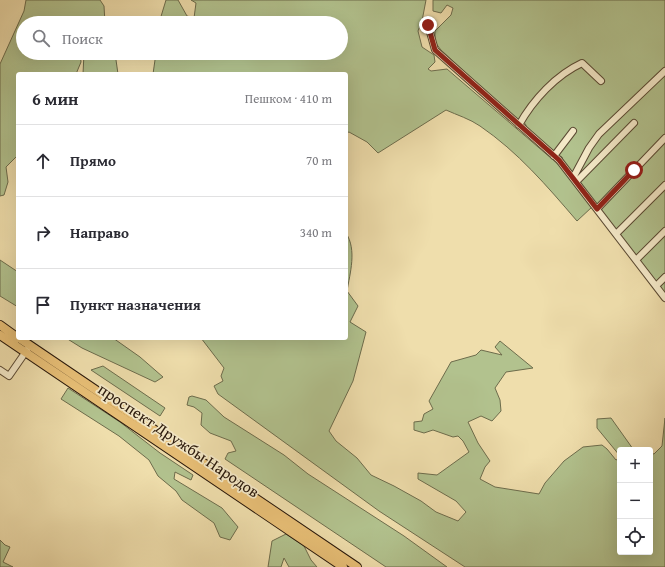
<!DOCTYPE html>
<html lang="ru">
<head>
<meta charset="utf-8">
<style>
	:root { --surface:#fff; --page:#f2f2f3; --text:#2b2b33; --muted:#7c7c81; --line:#e1e1e2 }
	body { margin:0; font-family:"Gentium Book Plus",serif; background:var(--page); color:var(--text) }
	.controls { position:absolute; right:12px; bottom:12px; display:grid; overflow:hidden; border-radius:4px; box-shadow:0 4px 16px #0002 }
	.controls button { width:36px; height:36px; display:grid; place-items:center; padding:0; border:0; border-bottom:1px solid var(--line); background:var(--surface); color:var(--text); font:20px sans-serif }
	.stop { position:absolute; width:12px; height:12px; margin:-9px; border:3px solid #8f2418; border-radius:50%; background:#fff }
	.stop.end { background:#8f2418; border-color:#fff; box-shadow:0 1px 4px #0008 }
	.list { margin:0; padding:0; list-style:none }
	h2 { display:flex; justify-content:space-between; align-items:center; height:52px; margin:0; padding:0 16px; font-size:17px }
	h2 small { font-size:13px; font-weight:400; color:var(--muted) }
	.list li { display:grid; grid-template-columns:26px 1fr auto; gap:12px; align-items:center; box-sizing:border-box; height:72px; padding:0 16px; border-top:1px solid var(--line) }
	.list b { display:block; font-size:15px; white-space:nowrap }
	.list em { font-size:13px; font-style:normal; color:var(--muted) }
	.icon { flex:none; width:22px; height:22px; fill:none; stroke:currentColor; stroke-width:2; stroke-linecap:round; stroke-linejoin:round }
	.map { position:relative; flex:none; width:665px; height:567px; overflow:hidden }
	.search { position:absolute; background:var(--surface); box-shadow:0 4px 16px #0002; left:16px; top:16px; width:332px; height:44px; display:flex; align-items:center; gap:10px; box-sizing:border-box; padding:0 14px; border-radius:22px; color:var(--muted); font-size:15px }
	.panel { position:absolute; background:var(--surface); box-shadow:0 4px 16px #0002; left:16px; top:72px; width:332px; height:268px; border-radius:4px }
	.map>svg:first-child { display:block }
	.green { fill:#b2c28e; stroke:#6d6c4c }
	.lines { fill:none; stroke-linecap:round; stroke-linejoin:round }
	.minor-casing { stroke:#5a4932; stroke-width:8 }
	.major-casing { stroke:#28170a; stroke-width:10 }
	.minor { stroke:#f5eac9; stroke-width:6 }
	.major { stroke:#e8bf76; stroke-width:8 }
	.route { stroke:#8f2418; stroke-width:5 }
	.labels { text-anchor:middle; stroke-width:3.5; stroke-linejoin:round; paint-order:stroke }
	.street-label { font-size:16px; fill:#28170a; stroke:#f5eac9 }
</style>
</head>
<body>
<div class="map">
<svg width="665" height="567" viewBox="0 0 665 567">
	<rect width="100%" height="100%" fill="#efdeac"/>
	<filter id="stains"><feTurbulence type="fractalNoise" baseFrequency=".005" numOctaves="4"/><feColorMatrix values="0 0 0 0 .2 0 0 0 0 .09 0 0 0 0 .02 0 0 0 .5 -.17"/></filter>
	<radialGradient id="worn" r=".72"><stop offset=".6" stop-color="#630" stop-opacity="0"/><stop offset="1" stop-color="#630" stop-opacity=".3"/></radialGradient>
	<!-- green -->
	<path class="green" d="M 26,0 L 100,0 L 104,6 L 105,23 L 23,23 L 23,53 L 80,53 L 81,62 L 76,74 L 18,74 L 18,155 L 6,167 L 8,182 L 4,195 L 0,196 L 0,64 L 24,11 Z
		M 166,0 L 178,0 L 187,16 L 194,18 L 196,3 L 191,0 L 426,0 L 422,21 L 418,31 L 422,47 L 434,55 L 435,62 L 428,69 L 431,71 L 447,69 L 559,165 L 592,207 L 577,221 C 547,186 518,152 480,126 C 470,119 457,115 446,110 L 378,153 L 367,142 L 349,132 L 346,133 L 346,74 L 153,74 L 156,53 L 341,53 L 341,23 L 159,23 Z
		M 433,0 L 665,0 L 665,293 L 564,163 L 562,157 L 553,152 L 526,128 L 526,125 L 523,121 L 518,121 L 441,50 L 435,42 L 435,31 L 451,15 L 453,8 L 447,5 L 441,13 L 433,11 Z
		M 84,53 L 115,53 L 118,74 L 83,74 Z
		M 346,233 C 357,250 350,273 347,291 L 358,306 L 350,322 L 366,332 L 353,381 L 329,431 L 336,441 L 357,458 L 371,475 L 394,486 L 421,501 L 436,512 L 458,521 L 466,512 L 456,501 L 418,479 L 418,473 L 437,475 L 469,452 L 463,441 L 458,436 L 453,437 L 433,430 L 424,433 L 414,430 L 414,422 L 422,421 L 424,414 L 433,409 L 429,401 L 451,362 L 476,355 L 481,350 L 502,355 L 495,347 L 500,341 L 533,368 L 506,372 L 495,388 L 500,400 L 501,411 L 492,421 L 481,416 L 468,422 L 478,443 L 490,461 L 485,467 L 480,479 L 495,487 L 539,494 L 545,483 L 564,461 L 583,447 L 602,445 L 607,449 L 616,460 L 620,458 L 620,552 L 650,552 L 650,453 L 654,454 L 662,446 L 665,418 L 665,567 L 465,567 L 379,511 L 218,394 L 214,386 L 223,381 L 221,376 L 224,368 L 201,338 L 346,338 Z
		M 0,260 L 18,272 L 18,307 L 0,296 Z
		M 66,338 L 113,338 L 140,357 L 163,377 L 155,382 L 82,348 Z
		M 103,366 L 165,408 L 160,416 L 91,370 Z
		M 68,388 L 120,422 L 160,453 L 193,475 L 191,480 L 175,472 L 174,479 L 222,508 L 238,527 L 230,540 L 220,537 L 214,523 L 182,500 L 176,491 L 158,476 L 149,460 L 119,436 L 61,399 Z
		M 192,396 L 206,400 L 224,417 L 284,455 L 308,474 L 404,536 L 447,567 L 386,567 L 225,459 L 228,453 L 236,451 L 231,441 L 210,433 L 201,425 L 202,413 L 194,407 L 187,405 L 189,397 Z
		M 611,418 L 633,449 L 637,450 L 620,450 L 620,456 L 597,428 L 597,419 Z
		M 286,534 L 304,546 L 311,560 L 317,567 L 289,567 L 284,558 L 281,567 L 268,567 L 272,541 Z
		M 0,540 L 5,545 L 10,547 L 3,562 L 13,567 L 0,567 Z"/>
	<g class="lines">
		<defs>
			<path id="minor" d="M 428,25 L 435,50 L 559,160 L 665,298
				M 519,125 C 533,100 556,75 582,63 L 601,81
				M 554,156 L 573,131
				M 573,178 L 589,148 L 599,134 L 665,71
				M 576,182 L 634,123
				M 597,209 L 665,138
				M 616,234 L 665,185
				M 636,260 L 665,231
				M 656,286 L 665,277
				M 0,370 L 9,376 L 27,350"/>
			<path id="major" d="M 0,325 L 18,338
				M 0,335 L 343,567
				M 19,338 L 357,567"/>
		</defs>
		<!-- minor casing -->
		<use href="#minor" class="minor-casing"/>
		<!-- major casing -->
		<use href="#major" class="major-casing"/>
		<!-- minor -->
		<use href="#minor" class="minor"/>
		<!-- major -->
		<use href="#major" class="major"/>
	</g>
	<g class="lines">
		<!-- route -->
		<path class="route" d="M 428,25 L 435,50 L 559,160 L 597,209 L 634,170"/>
	</g>
	<g class="labels">
		<!-- street labels -->
		<g class="street-label">
			<text transform="translate(179 440) rotate(34)" y="6">проспект Дружбы Народов</text>
		</g>
	</g>
	<rect width="100%" height="100%" filter="url(#stains)"/>
	<rect width="100%" height="100%" fill="url(#worn)"/>
</svg>
<div class="controls">
<button>+</button>
<button>−</button>
<button><svg class="icon" aria-label="locate" viewBox="0 0 24 24"><circle cx="12" cy="12" r="6"/><path d="M12 2v4M12 18v4M2 12h4M18 12h4"/></svg></button>
</div>
<div class="stop" style="left:634px;top:170px"></div>
<div class="stop end" style="left:428px;top:25px"></div>
<div class="search"><svg class="icon" aria-label="search" viewBox="0 0 24 24"><circle cx="10" cy="10" r="6"/><path d="M15 15l6 6"/></svg>Поиск</div>
<section class="panel">
<h2>6 мин<small>Пешком · 410 m</small></h2>
<ul class="list">
<li><svg class="icon" aria-label="ahead" viewBox="0 0 24 24"><path d="M12 20V5M6 11l6-6 6 6"/></svg><div><b>Прямо</b></div><em>70 m</em></li>
<li><svg class="icon" aria-label="right" viewBox="0 0 24 24"><path d="M7 20v-9h11M14 6l5 5-5 5"/></svg><div><b>Направо</b></div><em>340 m</em></li>
<li><svg class="icon" aria-label="arrive" viewBox="0 0 24 24"><path d="M6 21V4h12l-3 4 3 4H6"/></svg><div><b>Пункт назначения</b></div></li>
</ul>
</section>
</div>
</body>
</html>
